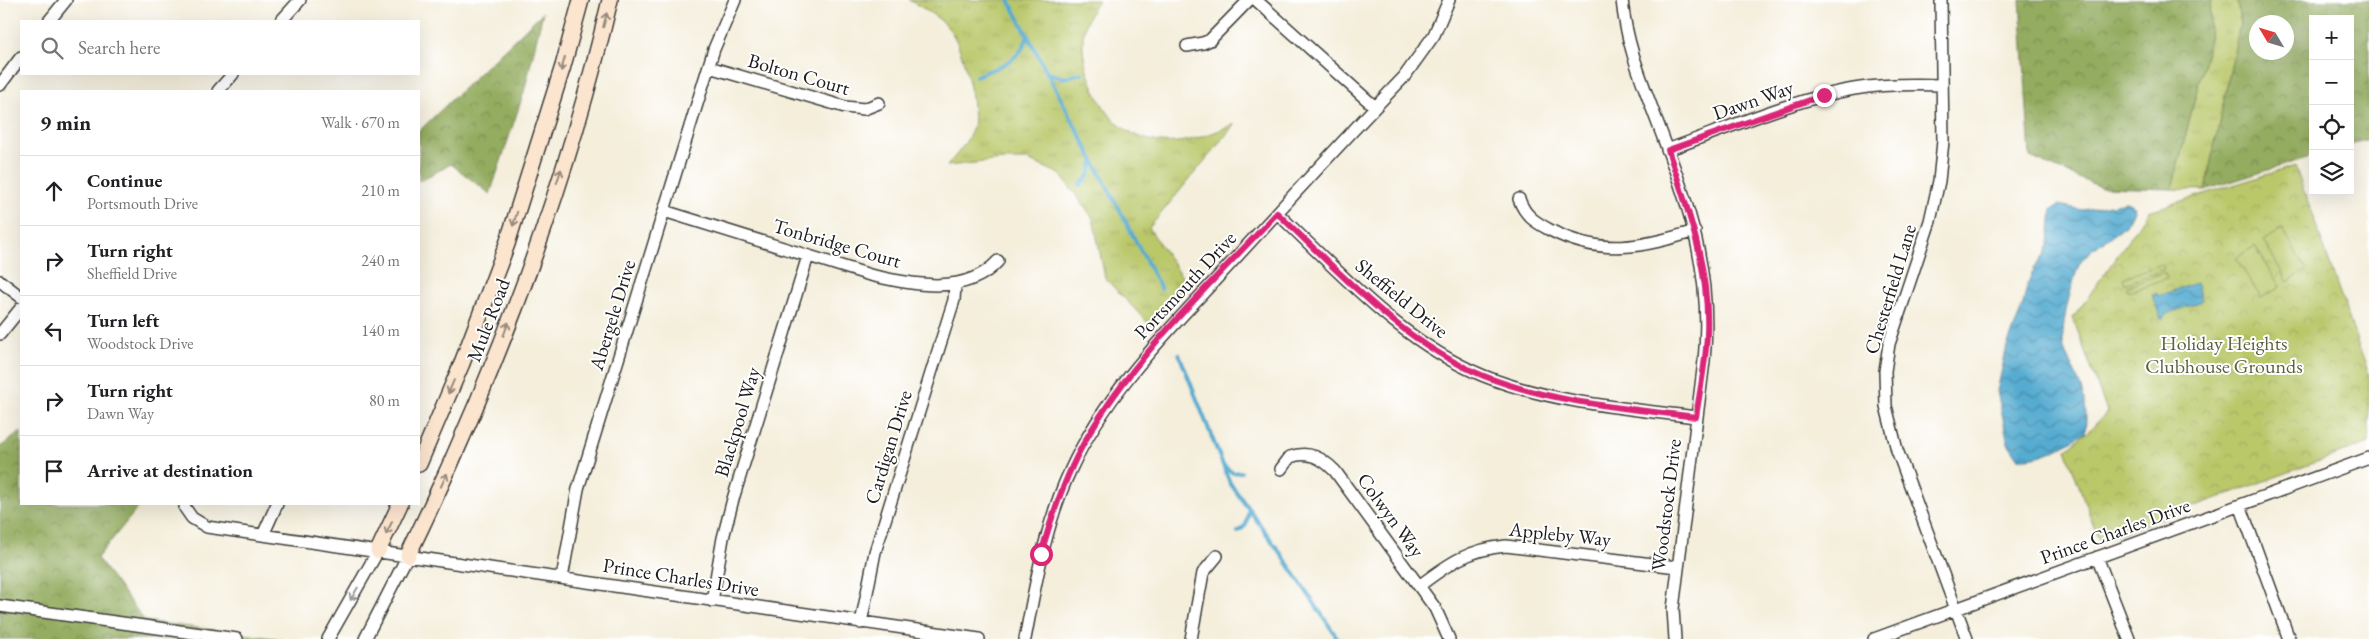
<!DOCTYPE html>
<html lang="en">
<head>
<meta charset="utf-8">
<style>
	:root { --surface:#fff; --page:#f2f2f2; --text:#202124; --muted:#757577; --line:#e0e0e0 }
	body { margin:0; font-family:"EB Garamond",serif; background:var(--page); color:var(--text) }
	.controls { position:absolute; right:15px; top:15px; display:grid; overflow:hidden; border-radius:0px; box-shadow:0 5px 20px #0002 }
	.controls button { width:45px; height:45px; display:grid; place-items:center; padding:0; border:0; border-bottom:1px solid var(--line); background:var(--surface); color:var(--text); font:25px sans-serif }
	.compass { position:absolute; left:2249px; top:15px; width:45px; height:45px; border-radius:50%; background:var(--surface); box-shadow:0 5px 20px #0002; rotate:308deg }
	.stop { position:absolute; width:15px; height:15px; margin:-11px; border:4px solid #db2777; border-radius:50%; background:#fff }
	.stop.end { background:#db2777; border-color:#fff; box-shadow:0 1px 5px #0008 }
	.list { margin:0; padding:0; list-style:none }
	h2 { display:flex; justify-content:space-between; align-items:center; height:65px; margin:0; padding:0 20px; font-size:21px }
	h2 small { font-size:16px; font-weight:400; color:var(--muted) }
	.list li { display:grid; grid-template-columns:32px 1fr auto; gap:15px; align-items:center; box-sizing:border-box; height:70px; padding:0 20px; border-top:1px solid var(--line) }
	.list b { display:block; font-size:19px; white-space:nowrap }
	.list p { margin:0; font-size:16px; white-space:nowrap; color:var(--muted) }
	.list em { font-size:16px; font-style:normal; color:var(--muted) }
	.icon { flex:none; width:28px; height:28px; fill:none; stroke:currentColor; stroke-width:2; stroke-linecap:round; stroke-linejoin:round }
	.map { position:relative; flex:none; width:2369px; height:639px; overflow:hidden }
	.search { position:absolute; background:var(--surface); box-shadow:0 5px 20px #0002; left:20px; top:20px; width:400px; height:55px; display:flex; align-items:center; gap:12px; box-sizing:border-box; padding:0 18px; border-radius:0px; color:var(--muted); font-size:19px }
	.panel { position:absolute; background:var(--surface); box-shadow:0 5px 20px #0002; left:20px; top:90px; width:400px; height:415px; border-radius:0px }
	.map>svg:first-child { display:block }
	.grass { fill:url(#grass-tufts); stroke:#6b7244 }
	.forest { fill:url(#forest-crowns); stroke:#58643e; fill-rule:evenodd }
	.park { fill:url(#park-crowns); stroke:#6b7244 }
	.pitch { fill:#bac86b; stroke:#6b7244 }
	.water { fill:url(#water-waves); stroke:#386476 }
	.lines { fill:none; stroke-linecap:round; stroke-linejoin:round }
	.stream { stroke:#54abd0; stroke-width:4 }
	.street-casing { stroke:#3c3c39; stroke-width:14 }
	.secondary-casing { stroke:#3c3c39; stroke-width:18 }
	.street { stroke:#fff; stroke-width:11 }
	.secondary { stroke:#fce5cf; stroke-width:15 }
	.oneway { stroke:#978b7e }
	.oneway2 { stroke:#999 }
	.route { stroke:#db2777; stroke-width:6 }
	.labels { text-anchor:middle; stroke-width:4; stroke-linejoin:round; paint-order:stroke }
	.street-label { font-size:20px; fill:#1c1c1c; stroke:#fff }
	.park-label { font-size:20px; fill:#5b613c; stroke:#fff }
</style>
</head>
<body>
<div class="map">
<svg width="2369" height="639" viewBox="0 0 2369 639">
	<defs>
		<pattern id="grass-tufts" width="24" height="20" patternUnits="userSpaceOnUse" patternTransform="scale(1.25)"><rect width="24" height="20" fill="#bac86b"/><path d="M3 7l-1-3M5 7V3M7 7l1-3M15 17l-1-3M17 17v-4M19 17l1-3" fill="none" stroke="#9fab5c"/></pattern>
		<pattern id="forest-crowns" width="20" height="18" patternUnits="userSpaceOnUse" patternTransform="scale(1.25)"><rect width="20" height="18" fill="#93ac5f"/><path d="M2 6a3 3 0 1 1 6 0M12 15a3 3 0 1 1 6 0" fill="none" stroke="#778b4e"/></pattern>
		<pattern id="park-crowns" width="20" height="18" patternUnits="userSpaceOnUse" patternTransform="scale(1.25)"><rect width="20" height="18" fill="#bac86b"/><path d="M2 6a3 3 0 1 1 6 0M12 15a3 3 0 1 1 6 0" fill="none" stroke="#9fab5c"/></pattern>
		<pattern id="water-waves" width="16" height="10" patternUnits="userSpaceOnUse" patternTransform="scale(1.25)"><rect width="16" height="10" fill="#54abd0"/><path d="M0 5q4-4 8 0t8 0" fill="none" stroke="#458aa8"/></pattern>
	</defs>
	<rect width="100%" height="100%" fill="#fff"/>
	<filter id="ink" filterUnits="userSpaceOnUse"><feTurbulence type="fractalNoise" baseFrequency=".02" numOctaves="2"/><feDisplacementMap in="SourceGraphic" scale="10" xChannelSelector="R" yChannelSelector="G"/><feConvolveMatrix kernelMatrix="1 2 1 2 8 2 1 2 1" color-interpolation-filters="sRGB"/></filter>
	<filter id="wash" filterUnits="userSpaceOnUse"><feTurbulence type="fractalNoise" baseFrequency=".0096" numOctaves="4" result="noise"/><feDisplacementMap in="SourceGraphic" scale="20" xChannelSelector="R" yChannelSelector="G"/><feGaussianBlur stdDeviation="1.12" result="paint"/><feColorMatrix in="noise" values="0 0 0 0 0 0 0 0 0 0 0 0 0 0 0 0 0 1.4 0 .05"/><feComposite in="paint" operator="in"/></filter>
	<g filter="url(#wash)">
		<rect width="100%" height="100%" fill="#f4eedb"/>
		<!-- grass -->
		<path class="grass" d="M 909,0 L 1099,0 C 1092,9 1086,20 1084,31 C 1081,46 1084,62 1089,76 C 1101,111 1122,138 1161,142 C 1187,145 1212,133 1235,124 L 1149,228 L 1188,286 L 1150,325 L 1105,278 L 1093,218 L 1060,174 L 1028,160 L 1002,160 L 947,166 C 956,155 969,141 973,127 C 977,107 964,55 954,36 C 945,20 925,9 909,0 Z
			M 2211,0 L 2237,0 L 2240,24 L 2205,190 L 2172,189 L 2209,42 Z"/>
		<!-- forest -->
		<path class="forest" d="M 2020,0 L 2211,0 L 2209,42 L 2172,189 L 2100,187 L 2030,157 Z
			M 2237,0 L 2369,0 L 2369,139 L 2350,144 L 2350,19 L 2313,19 L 2313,156 L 2205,190 L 2240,24 ZM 2286,22 L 2286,52 L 2256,52 L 2256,22 Z
			M 543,12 L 524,92 L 490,194 L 451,164 L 419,181 L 419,131 Z
			M 21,432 L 21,504 L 141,504 L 97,558 L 145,621 L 282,639 L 0,639 L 0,447 Z"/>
		<!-- park -->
		<path class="park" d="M 2295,166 L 2369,375 L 2369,443 L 2099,541 L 2066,450 L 2093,427 L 2107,412 L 2073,318 L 2149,211 Z"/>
		<!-- pitch -->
		<path class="pitch" d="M 2282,229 L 2307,270 L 2288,282 L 2263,241 Z
			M 2255,246 L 2280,287 L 2261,298 L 2236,258 Z
			M 2162,264 L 2164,269 L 2125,284 L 2123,278 Z
			M 2165,272 L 2167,278 L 2128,292 L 2126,287 Z"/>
		<!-- water -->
		<path class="water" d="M 2126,202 L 2135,206 C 2130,236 2087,241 2077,270 C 2071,289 2059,330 2064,349 C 2066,355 2070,361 2072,367 C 2084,392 2088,406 2085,433 C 2065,445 2042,460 2018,458 L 2008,443 L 1997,391 L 2007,346 L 2022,308 L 2027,286 L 2034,269 L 2045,254 L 2049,242 L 2052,209 L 2059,205 L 2083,210 Z
			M 2196,283 L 2202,301 L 2165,315 L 2165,318 L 2161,319 L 2152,295 L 2157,293 L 2158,296 Z"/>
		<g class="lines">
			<!-- stream -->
			<path class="stream" d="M 1009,0 L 1161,289
				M 1046,72 L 1063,78 L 1082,73
				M 976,76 C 996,68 1022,61 1027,37
				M 1080,185 L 1089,176 L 1093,162
				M 1179,354 L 1230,483 L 1284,558 L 1338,639
				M 1223,465 L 1233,473 L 1241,472
				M 1238,532 L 1246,525 L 1249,508"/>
		</g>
	</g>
	<g filter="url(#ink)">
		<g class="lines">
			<defs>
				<path id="street" d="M 1256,0 L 1375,107
					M 1622,0 C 1626,44 1643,84 1658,124 C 1689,206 1713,272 1704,361 L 1673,609 L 1675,639
					M 1941,0 L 1943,141 L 1939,181 L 1930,221 L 1889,344 L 1885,371 L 1886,406 L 1897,450 L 1967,639
					M 49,21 L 66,0
					M 281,21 L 300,0
					M 1187,46 L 1203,43 L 1210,40 L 1249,0
					M 709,67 L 845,107 L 864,109 L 879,103
					M 0,85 L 21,57
					M 218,91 L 233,74
					M 1667,150 C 1726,129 1794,99 1854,89 C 1883,84 1912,84 1942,85
					M 1519,199 C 1525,216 1535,222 1550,230 C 1602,257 1643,247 1695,231
					M 664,211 L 870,275 C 911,284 966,297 998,261
					M 1277,213 C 1340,272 1402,343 1484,376 C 1552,403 1625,408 1696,417
					M 0,281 L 21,297
					M 0,334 L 21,308
					M 1281,469 L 1290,457 C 1309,450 1322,458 1335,471 L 1435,608 L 1449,639
					M 2240,505 L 2289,639
					M 185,508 L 192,518 L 207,527 L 979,639
					M 263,535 L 277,504
					M 2097,557 L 2129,639
					M 562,578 L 578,489 L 714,49 L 735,0
					M 1419,586 C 1448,564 1469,549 1506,546 L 1677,567
					M 712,601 L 723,538 L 733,499 L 808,256
					M 0,606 L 237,639
					M 861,623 L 875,552 L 954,300 L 955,284
					M 328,639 L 378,551
					M 365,639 L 408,555
					M 1025,639 C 1036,582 1045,525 1070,471 C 1107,390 1171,328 1231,263 C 1288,201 1345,138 1404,77 L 1434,35 L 1449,0
					M 1191,639 L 1203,573 L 1217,556
					M 1874,639 L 2369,458"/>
				<path id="secondary" d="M 419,464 L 462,363 L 507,244 L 563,66 L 581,0
					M 378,551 L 400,504
					M 408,555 C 494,378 565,192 610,0"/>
			</defs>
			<!-- street casing -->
			<use href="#street" class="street-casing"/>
			<!-- secondary casing -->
			<use href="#secondary" class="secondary-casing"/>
			<!-- street -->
			<use href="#street" class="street"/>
			<!-- secondary -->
			<use href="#secondary" class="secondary"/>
		</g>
		<!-- one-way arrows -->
		<defs><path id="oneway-shaft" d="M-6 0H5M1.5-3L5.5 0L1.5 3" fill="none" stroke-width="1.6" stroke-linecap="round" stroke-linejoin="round" transform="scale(1.25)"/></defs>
		<g class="oneway">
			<use href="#oneway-shaft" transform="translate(605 20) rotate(-76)"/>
			<use href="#oneway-shaft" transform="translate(563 64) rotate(106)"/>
			<use href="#oneway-shaft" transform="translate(559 176) rotate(-72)"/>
			<use href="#oneway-shaft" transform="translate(515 219) rotate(107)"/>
			<use href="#oneway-shaft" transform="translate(506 329) rotate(-69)"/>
			<use href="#oneway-shaft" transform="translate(451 387) rotate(113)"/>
			<use href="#oneway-shaft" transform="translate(444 480) rotate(-65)"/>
			<use href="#oneway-shaft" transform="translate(389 528) rotate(115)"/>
		</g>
		<use class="oneway2" href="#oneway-shaft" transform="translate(354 594) rotate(120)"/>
	</g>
	<g class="lines" filter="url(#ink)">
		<!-- route -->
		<path class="route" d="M 1041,554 C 1052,515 1065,476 1085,441 C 1134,355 1210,285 1277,213 C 1340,272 1402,343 1484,376 C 1552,403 1625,408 1696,417 C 1700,390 1706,362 1707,334 C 1710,269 1688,210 1668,150 L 1824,95"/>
	</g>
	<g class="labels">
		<!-- street labels -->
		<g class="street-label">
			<text transform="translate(799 74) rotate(16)" y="7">Bolton Court</text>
			<text transform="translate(1753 100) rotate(-19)" y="7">Dawn Way</text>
			<text transform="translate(837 243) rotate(16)" y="7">Tonbridge Court</text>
			<text transform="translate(1185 285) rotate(-47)" y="7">Portsmouth Drive</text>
			<text transform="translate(1890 289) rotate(-73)" y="7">Chesterfield Lane</text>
			<text transform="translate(1402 298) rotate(39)" y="7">Sheffield Drive</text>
			<text transform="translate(612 315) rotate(-73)" y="7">Abergele Drive</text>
			<text transform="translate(488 320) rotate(-69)" y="7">Mule Road</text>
			<text transform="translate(737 422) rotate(-73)" y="7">Blackpool Way</text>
			<text transform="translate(888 447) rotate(-73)" y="7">Cardigan Drive</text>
			<text transform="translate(1666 505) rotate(-83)" y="7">Woodstock Drive</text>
			<text transform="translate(1391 515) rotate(54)" y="7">Colwyn Way</text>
			<text transform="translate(2115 531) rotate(-20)" y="7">Prince Charles Drive</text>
			<text transform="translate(1560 534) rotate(6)" y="7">Appleby Way</text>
			<text transform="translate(681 577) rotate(9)" y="7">Prince Charles Drive</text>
		</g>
		<!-- park labels -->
		<g class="park-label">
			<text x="2224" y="350">Holiday Heights<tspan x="2224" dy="23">Clubhouse Grounds</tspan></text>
		</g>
	</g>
</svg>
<div class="controls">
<button>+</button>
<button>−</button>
<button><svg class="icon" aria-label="locate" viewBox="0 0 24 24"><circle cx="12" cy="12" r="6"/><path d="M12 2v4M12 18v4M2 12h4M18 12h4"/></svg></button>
<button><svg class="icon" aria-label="layers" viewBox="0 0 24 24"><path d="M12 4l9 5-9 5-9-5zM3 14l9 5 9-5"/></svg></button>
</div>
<svg class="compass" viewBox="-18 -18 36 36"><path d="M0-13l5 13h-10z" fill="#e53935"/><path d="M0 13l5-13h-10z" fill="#757577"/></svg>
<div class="stop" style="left:1041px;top:554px"></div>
<div class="stop end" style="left:1824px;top:95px"></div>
<div class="search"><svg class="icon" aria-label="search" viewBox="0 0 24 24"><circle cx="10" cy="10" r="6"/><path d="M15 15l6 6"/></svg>Search here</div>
<section class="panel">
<h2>9 min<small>Walk · 670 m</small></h2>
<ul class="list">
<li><svg class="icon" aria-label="ahead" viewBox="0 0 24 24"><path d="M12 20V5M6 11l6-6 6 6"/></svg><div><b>Continue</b><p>Portsmouth Drive</p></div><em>210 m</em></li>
<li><svg class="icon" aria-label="right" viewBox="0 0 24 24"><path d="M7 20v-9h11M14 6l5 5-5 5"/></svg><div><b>Turn right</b><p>Sheffield Drive</p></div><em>240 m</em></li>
<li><svg class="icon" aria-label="left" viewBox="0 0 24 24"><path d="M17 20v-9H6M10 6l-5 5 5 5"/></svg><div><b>Turn left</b><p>Woodstock Drive</p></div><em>140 m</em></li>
<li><svg class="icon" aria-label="right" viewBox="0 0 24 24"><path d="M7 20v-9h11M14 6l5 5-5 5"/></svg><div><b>Turn right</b><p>Dawn Way</p></div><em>80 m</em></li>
<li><svg class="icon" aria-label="arrive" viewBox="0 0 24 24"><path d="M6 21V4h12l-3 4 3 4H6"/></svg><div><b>Arrive at destination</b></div></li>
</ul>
</section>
</div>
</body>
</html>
